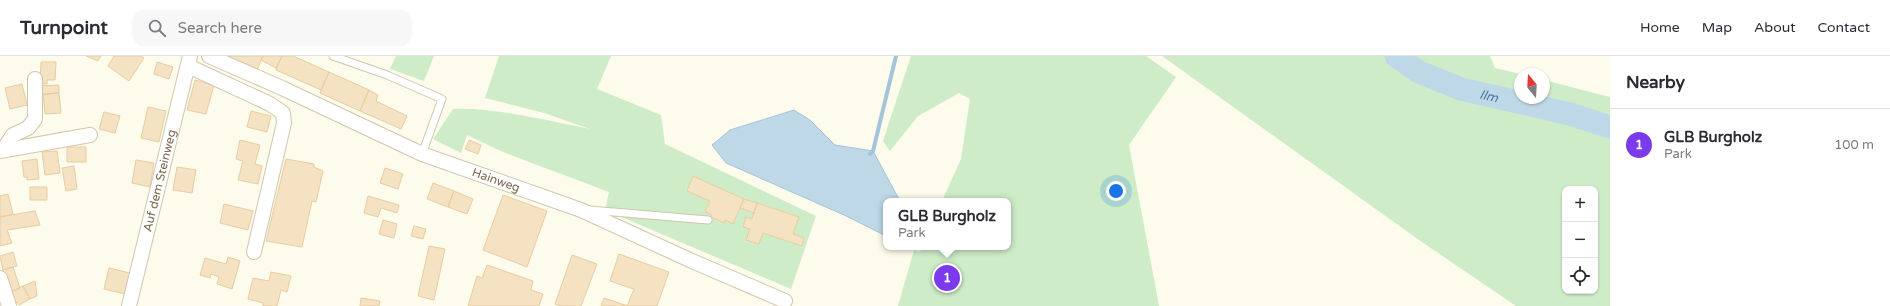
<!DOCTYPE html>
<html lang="en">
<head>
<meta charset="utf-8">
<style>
	:root { --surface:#fff; --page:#f7f7f7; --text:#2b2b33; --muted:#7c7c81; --line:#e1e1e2; --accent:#7c3aed }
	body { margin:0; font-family:"Varela Round",sans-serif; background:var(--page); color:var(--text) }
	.controls { position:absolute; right:12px; bottom:12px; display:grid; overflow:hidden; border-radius:8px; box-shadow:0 1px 3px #0004 }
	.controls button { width:36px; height:36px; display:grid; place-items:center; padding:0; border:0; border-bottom:1px solid var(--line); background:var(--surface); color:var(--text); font:20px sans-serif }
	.compass { position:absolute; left:1514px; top:12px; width:36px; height:36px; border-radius:50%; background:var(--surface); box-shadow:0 1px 3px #0004; rotate:342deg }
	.you { position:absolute; left:1116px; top:135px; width:14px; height:14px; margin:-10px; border:3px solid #fff; border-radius:50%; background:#1a73e8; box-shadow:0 0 0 6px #1a73e833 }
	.badge { display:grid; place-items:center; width:26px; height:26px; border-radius:50%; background:var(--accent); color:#fff; font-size:13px; font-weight:700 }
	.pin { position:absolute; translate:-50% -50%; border:2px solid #fff; box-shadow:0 1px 4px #0006 }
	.popup { position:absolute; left:883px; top:142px; width:128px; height:52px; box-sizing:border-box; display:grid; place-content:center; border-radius:8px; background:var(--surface); filter:drop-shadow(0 1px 3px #0005); font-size:13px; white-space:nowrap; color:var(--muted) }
	.popup b { font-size:15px; color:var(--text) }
	.popup::after { content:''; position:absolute; left:50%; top:100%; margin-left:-8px; border:8px solid transparent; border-top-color:var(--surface) }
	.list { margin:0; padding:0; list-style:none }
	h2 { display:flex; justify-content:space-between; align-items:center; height:52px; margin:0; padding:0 16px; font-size:17px }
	h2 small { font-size:13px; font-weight:400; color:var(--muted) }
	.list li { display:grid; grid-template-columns:26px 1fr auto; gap:12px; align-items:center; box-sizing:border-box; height:72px; padding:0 16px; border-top:1px solid var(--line) }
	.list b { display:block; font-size:15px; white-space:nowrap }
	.list p { margin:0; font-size:13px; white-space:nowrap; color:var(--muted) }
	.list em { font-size:13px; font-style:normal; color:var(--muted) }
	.icon { flex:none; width:22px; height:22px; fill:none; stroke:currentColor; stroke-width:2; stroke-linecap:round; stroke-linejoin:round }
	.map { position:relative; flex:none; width:1610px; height:250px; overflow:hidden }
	header { display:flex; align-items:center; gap:24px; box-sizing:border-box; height:56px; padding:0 20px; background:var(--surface); border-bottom:1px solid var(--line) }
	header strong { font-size:19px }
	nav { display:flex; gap:22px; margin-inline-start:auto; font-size:14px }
	.search { width:280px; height:36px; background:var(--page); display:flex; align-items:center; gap:10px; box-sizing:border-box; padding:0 14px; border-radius:12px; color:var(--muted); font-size:15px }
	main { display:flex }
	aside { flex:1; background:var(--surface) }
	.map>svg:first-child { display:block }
	.green { fill:#ceecc8; fill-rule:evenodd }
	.water { fill:#bed8e8; stroke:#a4c4da }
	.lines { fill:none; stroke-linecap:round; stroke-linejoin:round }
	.stream { stroke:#a4c4da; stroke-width:4 }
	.river { stroke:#bed8e8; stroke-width:23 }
	.building { fill:#f4e2c2; stroke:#e7cda1 }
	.lane-casing { stroke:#d1c6af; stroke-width:9 }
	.street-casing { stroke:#d1c6af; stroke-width:16 }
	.lane { stroke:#fff; stroke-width:7 }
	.street { stroke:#fff; stroke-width:14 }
	.labels { text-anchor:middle; stroke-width:3.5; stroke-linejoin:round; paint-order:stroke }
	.street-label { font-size:12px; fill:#7a684c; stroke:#fffdf2 }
	.water-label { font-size:13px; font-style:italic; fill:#4b7a9d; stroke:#fffdf2 }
</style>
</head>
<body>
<header>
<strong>Turnpoint</strong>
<div class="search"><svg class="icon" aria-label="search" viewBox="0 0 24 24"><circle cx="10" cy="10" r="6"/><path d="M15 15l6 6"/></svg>Search here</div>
<nav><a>Home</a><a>Map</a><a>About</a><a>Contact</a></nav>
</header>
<main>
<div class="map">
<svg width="1610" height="250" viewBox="0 0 1610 250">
	<rect width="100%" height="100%" fill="#fdfbeb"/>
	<!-- green -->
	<path class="green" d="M 396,0 L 434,0 L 424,25 L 390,13 Z
		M 499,0 L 611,0 L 597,33 L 661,59 L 665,88 L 816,160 L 791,233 L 605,154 L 609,136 L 503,96 L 467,79 L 461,97 L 433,83 L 453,53 C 494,51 549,65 590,73 L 544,57 L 485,42 Z
		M 911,0 L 1146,0 L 1176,21 L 1129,89 L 1159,250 L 898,250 L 914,194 L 920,196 L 922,191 L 1008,191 L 1008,145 L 942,145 L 961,103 L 970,43 L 959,37 L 918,60 L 890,95 L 883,85 Z
		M 1162,0 L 1490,0 L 1495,12 L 1520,18 L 1520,42 L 1544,42 L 1544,24 L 1610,41 L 1610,250 L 1516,250 L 1419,184 ZM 1565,133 L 1595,133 L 1595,235 L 1565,235 Z"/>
	<!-- water -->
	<path class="water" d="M 794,54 L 810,64 L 835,89 L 873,95 L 900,145 L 886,145 L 886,178 L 884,179 L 844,159 L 726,107 L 712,89 L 730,74 Z"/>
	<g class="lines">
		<!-- stream -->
		<path class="stream" d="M 870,98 L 873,95 L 896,0"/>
		<!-- river -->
		<path class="river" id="s1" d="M 1396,0 L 1419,16 L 1461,33 L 1570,58 L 1610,71"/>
	</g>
	<!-- building -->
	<path class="building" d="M 86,0 L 101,0 L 98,5 Z
		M 114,0 L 141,0 L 144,2 L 129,25 L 108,10 Z
		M 227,0 L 263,0 L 257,14 Z
		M 263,0 L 282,0 L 276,12 L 261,4 Z
		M 282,0 L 293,0 L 329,16 L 321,34 L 276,14 Z
		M 41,6 L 56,6 L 55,24 L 47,24 L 47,28 L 40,28 Z
		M 157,6 L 173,11 L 169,23 L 154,18 Z
		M 329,16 L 369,34 L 360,55 L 320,37 Z
		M 195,24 L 214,29 L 206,58 L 187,54 Z
		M 22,28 L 27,49 L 10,53 L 5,32 Z
		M 59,29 L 59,37 L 38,39 L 38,30 Z
		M 369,34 L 378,39 L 376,45 L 407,60 L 401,73 L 360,55 Z
		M 59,37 L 61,57 L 45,58 L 43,38 Z
		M 148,51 L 166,55 L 159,86 L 141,82 Z
		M 251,55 L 271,60 L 267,76 L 247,71 Z
		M 104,56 L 120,60 L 115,77 L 99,73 Z
		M 240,84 L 260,89 L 255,108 L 262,110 L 258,128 L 238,124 L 243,105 L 236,103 Z
		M 469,84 L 481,89 L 478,98 L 465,93 Z
		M 67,91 L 86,91 L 86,106 L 67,106 Z
		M 57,95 L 60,117 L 45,119 L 42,96 Z
		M 37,103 L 39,123 L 27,124 L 27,121 L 24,121 L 22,105 Z
		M 286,103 L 314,108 L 314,111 L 323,115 L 316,146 L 312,145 L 302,191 L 266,185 Z
		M 136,104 L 154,107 L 150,131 L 132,127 Z
		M 74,110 L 77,133 L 66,135 L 62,112 Z
		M 177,111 L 196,114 L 192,137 L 173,134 Z
		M 385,112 L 403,118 L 398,133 L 380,127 Z
		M 693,120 L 744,143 L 733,168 L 725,164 L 724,167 L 711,161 L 712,159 L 705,155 L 710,145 L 687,135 Z
		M 433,127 L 454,135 L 448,151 L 427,143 Z
		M 30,131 L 47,131 L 47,144 L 30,144 Z
		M 454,135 L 473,143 L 467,158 L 448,151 Z
		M 8,138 L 13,158 L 0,161 L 0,140 Z
		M 503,139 L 547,155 L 527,211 L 483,194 Z
		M 368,140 L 399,149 L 397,157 L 381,152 L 378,161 L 364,157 Z
		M 744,143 L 757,147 L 754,157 L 740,152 Z
		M 757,147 L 799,161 L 793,178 L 804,182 L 802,190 L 763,177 L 759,188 L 746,184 L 750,173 L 743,171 L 746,161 L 752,163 Z
		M 224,148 L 253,155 L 248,174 L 220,167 Z
		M 35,155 L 40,169 L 7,174 L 12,187 L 0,190 L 0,161 Z
		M 383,164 L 397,168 L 394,182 L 379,178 Z
		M 414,170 L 426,173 L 423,183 L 411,180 Z
		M 429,190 L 445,193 L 434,244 L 418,240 Z
		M 13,196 L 17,210 L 3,214 L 0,200 Z
		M 619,198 L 669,216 L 657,250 L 627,250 L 634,233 L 610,225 Z
		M 572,199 L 597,208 L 581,250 L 561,250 L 555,248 Z
		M 228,201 L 240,205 L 232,233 L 217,228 L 219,221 L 211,218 L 210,222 L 200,219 L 205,202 L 226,208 Z
		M 487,209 L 533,225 L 531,234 L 543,238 L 539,250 L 468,250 L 477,220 L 482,222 Z
		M 13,211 L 20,232 L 9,237 L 3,214 Z
		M 109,212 L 130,217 L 125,238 L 104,233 Z
		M 271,216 L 291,220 L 287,236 L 281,234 L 277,250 L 263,250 L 263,247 L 248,243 L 253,222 L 269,225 Z
		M 35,225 L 37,240 L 30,243 L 23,230 Z
		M 23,230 L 30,243 L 19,249 L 17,246 L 14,248 L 9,237 Z
		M 361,242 L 380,245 L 379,250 L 360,250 Z
		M 604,242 L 628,250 L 601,250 Z"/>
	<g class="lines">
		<defs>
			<path id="lane" d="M 333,0 L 387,19 L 442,43 L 422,98
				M 590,154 L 708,164"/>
			<g id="street">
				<path id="s2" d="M 209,0 L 282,32 L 422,98 L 581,154 L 692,205 L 785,245"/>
				<path d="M 188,10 L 270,48 L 283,57 L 284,67 L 254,196"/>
				<path d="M 3,94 L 13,79 L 28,72 L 35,63 L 35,23"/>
				<path d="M 0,95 L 90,79"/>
				<path d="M 0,222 L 9,250"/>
				<path id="s3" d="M 129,250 L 190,0"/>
			</g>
		</defs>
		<!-- lane casing -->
		<use href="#lane" class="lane-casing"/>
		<!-- street casing -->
		<use href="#street" class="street-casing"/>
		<!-- lane -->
		<use href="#lane" class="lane"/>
		<!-- street -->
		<use href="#street" class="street"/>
	</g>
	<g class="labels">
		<!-- street labels -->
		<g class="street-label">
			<text dy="4" stroke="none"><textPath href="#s2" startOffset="313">Hainweg</textPath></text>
			<text dy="4" stroke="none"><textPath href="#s3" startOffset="129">Auf dem Steinweg</textPath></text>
		</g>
		<!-- water labels -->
		<g class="water-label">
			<text dy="5" stroke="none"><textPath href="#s1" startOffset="102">Ilm</textPath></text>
		</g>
	</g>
</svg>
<div class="controls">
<button>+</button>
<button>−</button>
<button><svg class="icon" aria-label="locate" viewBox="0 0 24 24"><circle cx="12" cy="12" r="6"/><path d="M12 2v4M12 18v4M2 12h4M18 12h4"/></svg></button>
</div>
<svg class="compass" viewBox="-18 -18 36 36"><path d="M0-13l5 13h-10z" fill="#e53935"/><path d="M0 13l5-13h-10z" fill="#7c7c81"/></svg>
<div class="you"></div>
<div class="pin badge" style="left:947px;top:222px">1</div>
<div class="popup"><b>GLB Burgholz</b>Park</div>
</div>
<aside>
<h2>Nearby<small></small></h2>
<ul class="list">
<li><span class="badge">1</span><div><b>GLB Burgholz</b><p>Park</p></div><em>100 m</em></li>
</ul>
</aside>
</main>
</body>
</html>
